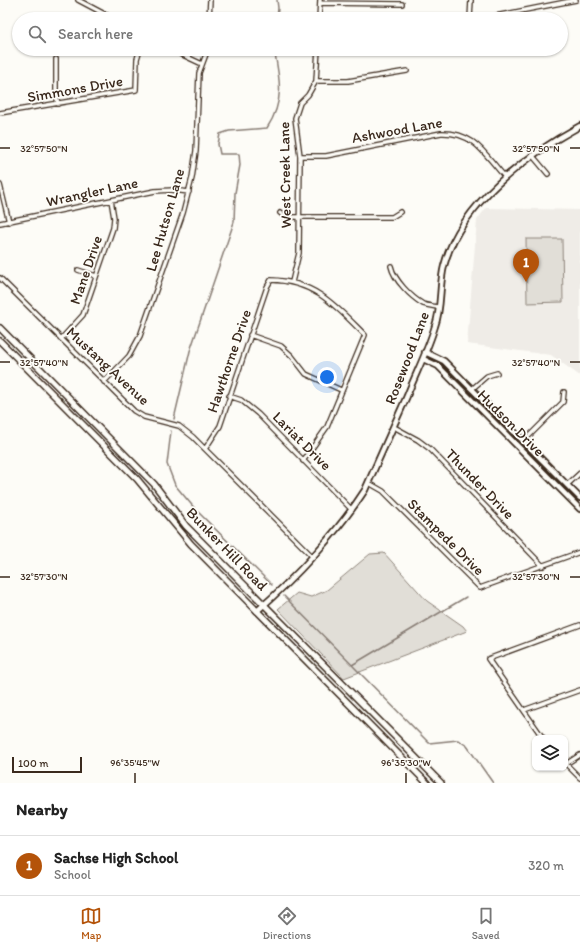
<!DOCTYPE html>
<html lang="en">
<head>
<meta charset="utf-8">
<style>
	:root { --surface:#fff; --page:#f2f2f2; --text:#222; --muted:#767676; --line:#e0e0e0; --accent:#b45309 }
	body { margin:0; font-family:Itim,sans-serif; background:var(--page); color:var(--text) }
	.controls { position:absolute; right:12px; bottom:12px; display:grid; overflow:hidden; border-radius:8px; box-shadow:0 1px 3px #0004 }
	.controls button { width:36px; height:36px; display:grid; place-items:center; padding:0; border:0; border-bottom:1px solid var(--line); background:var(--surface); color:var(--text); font:20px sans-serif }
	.scale { position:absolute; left:12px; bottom:10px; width:70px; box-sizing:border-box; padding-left:4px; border:2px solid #3b2a1e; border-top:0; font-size:11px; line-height:14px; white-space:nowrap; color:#3b2a1e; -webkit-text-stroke:3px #fdfcf7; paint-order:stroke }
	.you { position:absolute; left:327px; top:377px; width:14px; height:14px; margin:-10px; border:3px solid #fff; border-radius:50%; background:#1a73e8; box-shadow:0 0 0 6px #1a73e833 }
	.badge { display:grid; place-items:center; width:26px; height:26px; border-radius:50%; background:var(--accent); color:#fff; font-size:13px; font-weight:700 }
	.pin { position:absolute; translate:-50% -33px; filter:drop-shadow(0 1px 2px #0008) }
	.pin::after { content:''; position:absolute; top:21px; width:14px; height:12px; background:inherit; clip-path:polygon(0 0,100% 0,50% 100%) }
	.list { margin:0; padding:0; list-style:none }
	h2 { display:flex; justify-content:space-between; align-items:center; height:52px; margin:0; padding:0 16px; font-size:17px }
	h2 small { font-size:13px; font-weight:400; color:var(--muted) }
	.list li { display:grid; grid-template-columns:26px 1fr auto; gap:12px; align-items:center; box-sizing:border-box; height:60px; padding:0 16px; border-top:1px solid var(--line) }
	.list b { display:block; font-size:15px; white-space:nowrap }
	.list p { margin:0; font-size:13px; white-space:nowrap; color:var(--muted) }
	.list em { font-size:13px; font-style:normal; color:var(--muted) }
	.icon { flex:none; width:22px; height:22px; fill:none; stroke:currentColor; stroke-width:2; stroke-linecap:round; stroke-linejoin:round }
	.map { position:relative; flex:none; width:580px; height:783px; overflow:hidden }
	.search { position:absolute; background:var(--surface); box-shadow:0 1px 3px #0004; left:12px; right:12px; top:12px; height:44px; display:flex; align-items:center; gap:10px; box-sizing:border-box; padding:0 14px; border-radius:22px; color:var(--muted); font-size:15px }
	.sheet { height:112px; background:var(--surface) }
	nav { display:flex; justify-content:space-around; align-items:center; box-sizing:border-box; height:56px; border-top:1px solid var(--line); background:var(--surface); font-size:11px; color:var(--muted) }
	nav a { display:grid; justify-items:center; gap:2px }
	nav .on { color:var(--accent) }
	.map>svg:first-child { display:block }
	.built { fill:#efece7 }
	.green { fill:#e1ded7; stroke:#8e847a }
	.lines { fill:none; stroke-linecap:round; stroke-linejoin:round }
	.stream { stroke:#887d74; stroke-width:1.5 }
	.minor-casing { stroke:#3b2a1e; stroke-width:6 }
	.tertiary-casing { stroke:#3b2a1e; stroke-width:8 }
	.secondary-casing { stroke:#3b2a1e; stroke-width:8 }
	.minor { stroke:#fdfcf7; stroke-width:3.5 }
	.tertiary { stroke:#fdfcf7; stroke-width:4.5 }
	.secondary { stroke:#fdfcf7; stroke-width:5 }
	.ticks { fill:none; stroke:#3b2a1e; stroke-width:1.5 }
	.labels { text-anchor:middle; stroke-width:3.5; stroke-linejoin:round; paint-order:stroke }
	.street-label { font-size:15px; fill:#3b2a1e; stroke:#fdfcf7 }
	.ticks-label { font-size:10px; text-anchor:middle; fill:#3b2a1e; stroke:#fdfcf7; stroke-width:3.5; stroke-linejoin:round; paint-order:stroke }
</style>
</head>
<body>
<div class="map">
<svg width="580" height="783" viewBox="0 0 580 783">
	<rect width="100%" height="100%" fill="#fdfcf7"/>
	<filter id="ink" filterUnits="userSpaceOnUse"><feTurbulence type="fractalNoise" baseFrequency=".025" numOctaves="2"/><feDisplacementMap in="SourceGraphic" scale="8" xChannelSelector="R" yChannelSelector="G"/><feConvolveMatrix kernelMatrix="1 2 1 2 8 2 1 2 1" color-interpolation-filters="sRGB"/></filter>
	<g filter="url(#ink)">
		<!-- built -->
		<path class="built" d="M 486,208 L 580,210 L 580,376 L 551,355 L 467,344 L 477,220 Z"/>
		<!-- green -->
		<path class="green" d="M 526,239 L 562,239 L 563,302 L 527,303 Z
			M 384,553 L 427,601 L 463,626 L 467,631 L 344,678 L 278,609 L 297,593 L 311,597 L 327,590 L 370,554 Z"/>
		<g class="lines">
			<!-- stream -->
			<path class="stream" d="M 277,0 L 278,8 L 277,19
				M 174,419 L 190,351 L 234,222 L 235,193 L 240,165 L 239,154 L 220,154 L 218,144 L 220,134 L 229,131 L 267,128 C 285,101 280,79 274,49
				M 171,431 L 167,464 L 175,485 L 196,510 L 272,585
				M 284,596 L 429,743 L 458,740 L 467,746 L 493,783
				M 352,665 L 466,597"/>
			<defs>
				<path id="minor" d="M 78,0 L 114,19
					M 320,3 L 402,4
					M 209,19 L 210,0
					M 319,19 L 320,0
					M 470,19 L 471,0
					M 480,19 L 576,0
					M 170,49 L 202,64
					M 56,59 L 56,94 L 58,104
					M 316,81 L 348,81 L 407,71
					M 0,113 L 136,90 L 137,59 L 140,49
					M 532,155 L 548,174
					M 300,156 L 326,156 L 441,133 C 475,132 485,155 505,177
					M 0,185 L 9,222
					M 280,213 L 285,217 L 392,217 L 400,212
					M 0,223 L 155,191 L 173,190 L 189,192
					M 391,266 C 394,280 411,297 423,304 C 428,306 433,306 438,307
					M 78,270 L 96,276
					M 0,278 L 134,411 L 144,417 L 179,426 L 193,437 L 312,556
					M 292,282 L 299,253 L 300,156 L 295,118 L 300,103 L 308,95 L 316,81 L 318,49
					M 250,335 L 281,346 L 292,356 L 306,374 L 341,390
					M 61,339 L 83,315 L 113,228 L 114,218 L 111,200
					M 104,382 L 129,356 L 140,336 L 183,213 L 192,178 L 196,151 L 199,73 L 208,49
					M 472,389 L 487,376 L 497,373
					M 229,396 L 241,400 L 258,414 L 352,510
					M 394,427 L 418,440 L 430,449 L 543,566
					M 524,441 L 563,402 L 564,392
					M 205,449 L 220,426 L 267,287 L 271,280 C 315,281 336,306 365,335 L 327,427 L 303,461
					M 369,483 L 383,491 L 480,588 L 580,552
					M 567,485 L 580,473
					M 524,710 L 580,690
					M 543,738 L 488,659 L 580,625
					M 565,763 L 580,778
					M 566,764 L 580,755"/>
				<path id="tertiary" d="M 425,352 L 444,361 L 580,498
					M 423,359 L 438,366 L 580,509
					M 257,611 C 295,578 338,532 365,490 C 379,459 393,427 407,396 C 416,373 428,350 435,326 C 442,307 439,285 444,266 C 460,204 527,155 580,126"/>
				<path id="secondary" d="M 0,328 L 154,484 L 186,526 L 441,783
					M 0,341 L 137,479 L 191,544 L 427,783"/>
			</defs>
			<!-- minor casing -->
			<use href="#minor" class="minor-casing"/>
			<!-- tertiary casing -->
			<use href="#tertiary" class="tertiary-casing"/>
			<!-- secondary casing -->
			<use href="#secondary" class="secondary-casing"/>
			<!-- minor -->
			<use href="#minor" class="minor"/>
			<!-- tertiary -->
			<use href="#tertiary" class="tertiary"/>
			<!-- secondary -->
			<use href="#secondary" class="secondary"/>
		</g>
	</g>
	<!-- ticks -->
	<path class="ticks" d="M 0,148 L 10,148M 570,148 L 580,148M 0,362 L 10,362M 570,362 L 580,362M 0,577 L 10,577M 570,577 L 580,577M 135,773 L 135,783M 406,773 L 406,783"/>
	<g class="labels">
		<!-- street labels -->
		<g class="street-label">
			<text transform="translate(75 89) rotate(-10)" y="5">Simmons Drive</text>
			<text transform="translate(397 130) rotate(-10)" y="5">Ashwood Lane</text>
			<text transform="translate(285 175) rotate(-91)" y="5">West Creek Lane</text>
			<text transform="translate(92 192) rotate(-12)" y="5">Wrangler Lane</text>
			<text transform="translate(165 220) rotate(-74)" y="5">Lee Hutson Lane</text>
			<text transform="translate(86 270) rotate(-71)" y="5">Mane Drive</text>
			<text transform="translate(407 358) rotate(-69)" y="5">Rosewood Lane</text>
			<text transform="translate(229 361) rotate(-71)" y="5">Hawthorne Drive</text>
			<text transform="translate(108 366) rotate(43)" y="5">Mustang Avenue</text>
			<text transform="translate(511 423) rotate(45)" y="5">Hudson Drive</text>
			<text transform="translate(302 441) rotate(45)" y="5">Lariat Drive</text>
			<text transform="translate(480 484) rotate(46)" y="5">Thunder Drive</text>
			<text transform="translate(446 537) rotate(45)" y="5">Stampede Drive</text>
			<text transform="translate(227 549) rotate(46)" y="5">Bunker Hill Road</text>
		</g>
	</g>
	<g class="ticks-label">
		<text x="44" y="152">32°57'50"N</text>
		<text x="536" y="152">32°57'50"N</text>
		<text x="44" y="366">32°57'40"N</text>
		<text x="536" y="366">32°57'40"N</text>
		<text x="44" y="580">32°57'30"N</text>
		<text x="536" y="580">32°57'30"N</text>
		<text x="135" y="766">96°35'45"W</text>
		<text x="406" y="766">96°35'30"W</text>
	</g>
</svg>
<div class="controls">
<button><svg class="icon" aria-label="layers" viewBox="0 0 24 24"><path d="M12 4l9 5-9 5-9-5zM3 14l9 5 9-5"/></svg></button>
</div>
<div class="scale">100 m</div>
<div class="you"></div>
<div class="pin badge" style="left:526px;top:282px">1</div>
<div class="search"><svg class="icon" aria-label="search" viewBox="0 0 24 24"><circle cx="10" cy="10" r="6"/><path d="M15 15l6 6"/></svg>Search here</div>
</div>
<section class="sheet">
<h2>Nearby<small></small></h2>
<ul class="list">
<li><span class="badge">1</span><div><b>Sachse High School</b><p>School</p></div><em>320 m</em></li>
</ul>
</section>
<nav>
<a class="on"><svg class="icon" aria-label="map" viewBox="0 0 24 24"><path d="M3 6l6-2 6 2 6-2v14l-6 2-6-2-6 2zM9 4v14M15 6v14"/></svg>Map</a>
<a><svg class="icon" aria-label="directions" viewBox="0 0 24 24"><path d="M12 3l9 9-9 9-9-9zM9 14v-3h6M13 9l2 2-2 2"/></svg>Directions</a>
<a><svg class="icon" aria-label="saved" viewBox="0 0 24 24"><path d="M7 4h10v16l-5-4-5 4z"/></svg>Saved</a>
</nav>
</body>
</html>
